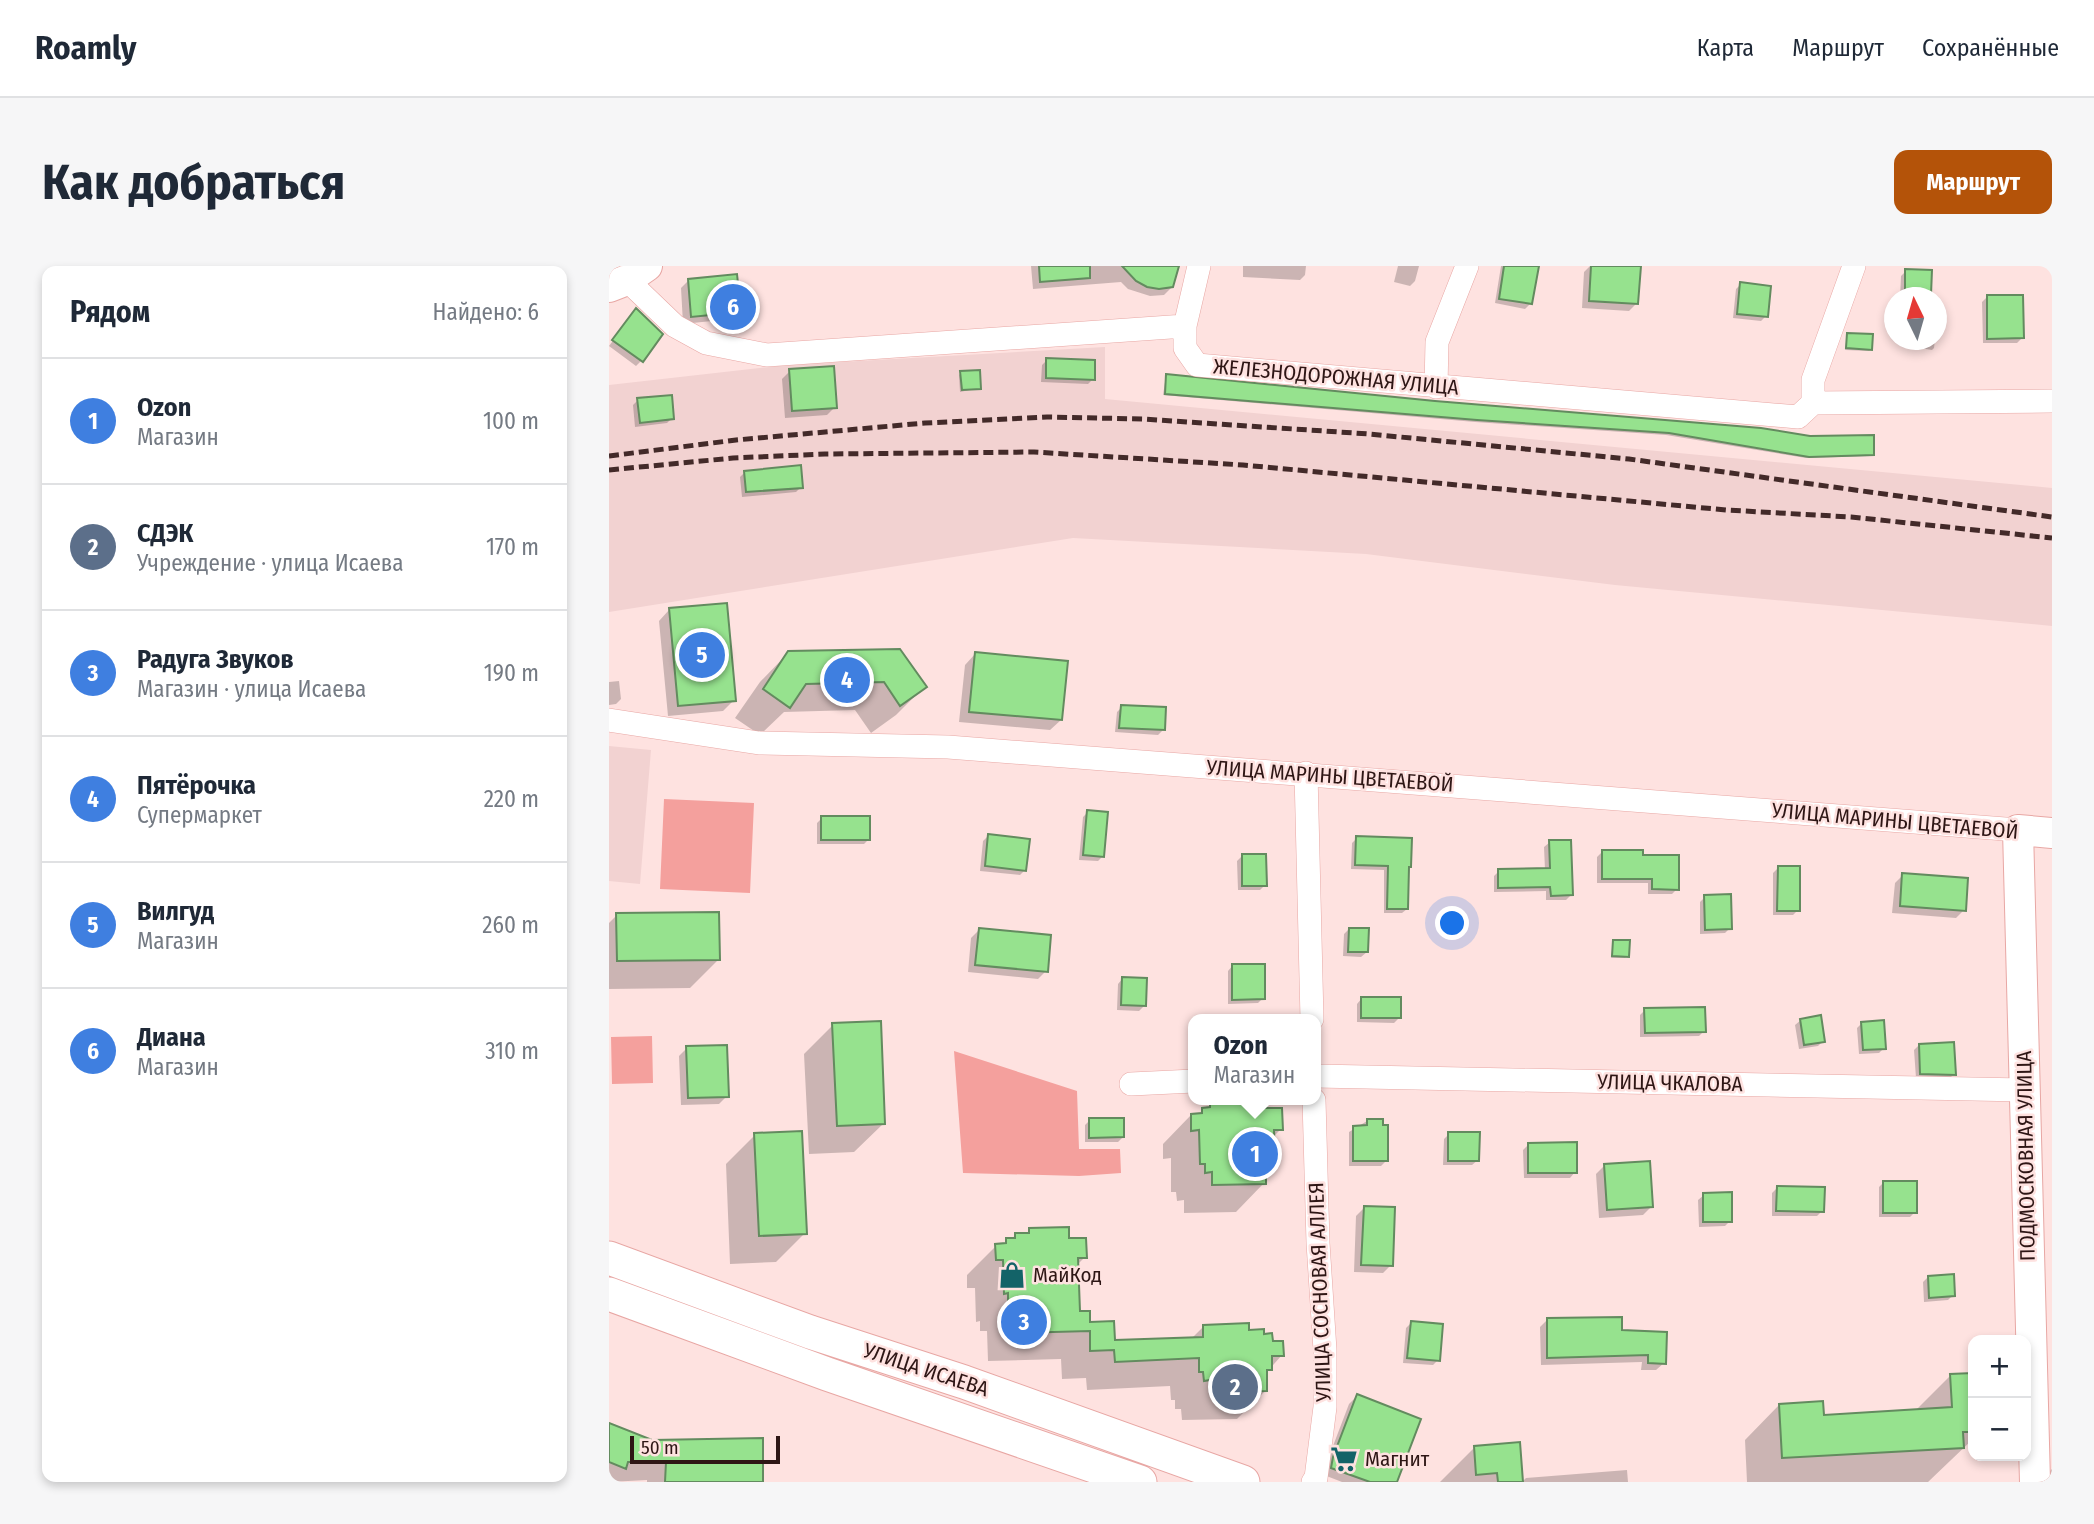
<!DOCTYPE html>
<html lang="ru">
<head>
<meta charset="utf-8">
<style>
	:root { --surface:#fff; --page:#f6f6f7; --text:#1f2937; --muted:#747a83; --line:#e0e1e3; --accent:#b45309 }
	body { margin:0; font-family:"Fira Sans Condensed",sans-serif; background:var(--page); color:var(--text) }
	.controls { position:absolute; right:21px; bottom:21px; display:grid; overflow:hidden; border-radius:14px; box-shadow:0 4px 10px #0003 }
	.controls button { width:63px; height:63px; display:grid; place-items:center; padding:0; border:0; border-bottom:2px solid var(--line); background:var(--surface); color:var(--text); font:35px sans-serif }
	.compass { position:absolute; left:1275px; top:21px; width:63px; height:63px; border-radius:50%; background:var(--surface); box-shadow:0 4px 10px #0003; rotate:355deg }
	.scale { position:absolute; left:21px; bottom:18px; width:150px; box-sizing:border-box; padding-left:7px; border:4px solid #2e1615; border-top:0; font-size:19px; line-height:24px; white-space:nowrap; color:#2e1615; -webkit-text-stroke:5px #fee2e0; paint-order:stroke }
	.you { position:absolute; left:844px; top:658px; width:24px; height:24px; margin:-18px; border:5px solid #fff; border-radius:50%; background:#1a73e8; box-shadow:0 0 0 10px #1a73e833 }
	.badge { display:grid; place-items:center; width:46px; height:46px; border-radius:50%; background:var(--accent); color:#fff; font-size:23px; font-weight:700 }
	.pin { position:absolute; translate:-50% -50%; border:4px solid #fff; box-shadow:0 2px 7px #0006 }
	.popup { position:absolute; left:579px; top:748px; width:133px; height:91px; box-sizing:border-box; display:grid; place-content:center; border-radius:14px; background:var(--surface); filter:drop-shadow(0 2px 5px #0005); font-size:23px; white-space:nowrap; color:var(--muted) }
	.popup b { font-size:26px; color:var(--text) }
	.popup::after { content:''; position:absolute; left:50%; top:100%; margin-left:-14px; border:14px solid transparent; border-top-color:var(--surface) }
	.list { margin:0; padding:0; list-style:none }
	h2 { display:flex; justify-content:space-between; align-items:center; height:91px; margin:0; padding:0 28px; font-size:30px }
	h2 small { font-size:23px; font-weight:400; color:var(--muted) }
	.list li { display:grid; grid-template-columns:46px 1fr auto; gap:21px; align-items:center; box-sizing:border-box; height:126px; padding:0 28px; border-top:2px solid var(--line) }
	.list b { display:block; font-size:26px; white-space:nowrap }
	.list p { margin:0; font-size:23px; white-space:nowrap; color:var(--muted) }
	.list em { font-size:23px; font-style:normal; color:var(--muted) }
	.map { position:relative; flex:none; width:1443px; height:1216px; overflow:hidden; border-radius:14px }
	header { display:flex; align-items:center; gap:42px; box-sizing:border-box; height:98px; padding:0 35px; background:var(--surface); border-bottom:2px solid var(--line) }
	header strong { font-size:33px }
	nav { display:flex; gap:38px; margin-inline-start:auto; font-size:24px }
	.intro { display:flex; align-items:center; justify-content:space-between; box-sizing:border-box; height:168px; padding:0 42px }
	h1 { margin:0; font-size:49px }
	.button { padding:18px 32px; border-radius:14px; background:var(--accent); color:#fff; font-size:24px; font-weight:700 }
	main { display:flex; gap:42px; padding:0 42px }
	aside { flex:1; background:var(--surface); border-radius:14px; box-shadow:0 4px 10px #0003 }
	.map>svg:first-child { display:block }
	.built { fill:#f2d2d1 }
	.green { fill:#f4a09d }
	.shadow { fill:#0003 }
	.building { fill:#96e28e; stroke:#638b5f; stroke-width:2 }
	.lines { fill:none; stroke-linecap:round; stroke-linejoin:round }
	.minor-casing { stroke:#e8a7a4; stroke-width:24 }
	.tertiary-casing { stroke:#e8a7a4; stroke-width:32 }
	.secondary-casing { stroke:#e8a7a4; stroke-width:35 }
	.minor { stroke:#fff; stroke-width:23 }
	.tertiary { stroke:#fff; stroke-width:30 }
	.secondary { stroke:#fff; stroke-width:33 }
	.rail { stroke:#432a29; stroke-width:5; stroke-dasharray:10 5; stroke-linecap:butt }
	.labels { text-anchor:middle; stroke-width:5; stroke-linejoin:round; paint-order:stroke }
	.street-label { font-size:21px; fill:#2e1615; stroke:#fee2e0 }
	.poi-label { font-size:21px; fill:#2e1615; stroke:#fee2e0; text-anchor:start }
</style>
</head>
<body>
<header>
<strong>Roamly</strong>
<nav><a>Карта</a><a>Маршрут</a><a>Сохранённые</a></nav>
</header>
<div class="intro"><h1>Как добраться</h1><a class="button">Маршрут</a></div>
<main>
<aside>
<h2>Рядом<small>Найдено: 6</small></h2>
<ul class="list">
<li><span class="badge" style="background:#3f7fe0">1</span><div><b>Ozon</b><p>Магазин</p></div><em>100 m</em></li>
<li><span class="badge" style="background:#5c6f8a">2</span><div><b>СДЭК</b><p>Учреждение · улица Исаева</p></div><em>170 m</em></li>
<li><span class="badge" style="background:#3f7fe0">3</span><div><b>Радуга Звуков</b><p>Магазин · улица Исаева</p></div><em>190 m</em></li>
<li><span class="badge" style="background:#3f7fe0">4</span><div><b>Пятёрочка</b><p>Супермаркет</p></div><em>220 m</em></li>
<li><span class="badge" style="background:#3f7fe0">5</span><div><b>Вилгуд</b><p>Магазин</p></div><em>260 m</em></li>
<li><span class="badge" style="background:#3f7fe0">6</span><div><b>Диана</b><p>Магазин</p></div><em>310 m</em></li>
</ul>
</aside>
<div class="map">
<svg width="1443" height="1216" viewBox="0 0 1443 1216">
	<rect width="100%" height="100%" fill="#fee2e0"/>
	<!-- built -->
	<path class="built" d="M 496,81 L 496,133 L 1443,222 L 1443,360 L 1006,319 L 757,288 L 464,272 L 0,346 L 0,119 L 178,99 Z
		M 0,480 L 42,484 L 31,618 L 0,615 Z"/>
	<!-- green -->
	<path class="green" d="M 55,533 L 145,537 L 141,627 L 51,623 Z
		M 43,770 L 44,817 L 3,818 L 2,771 Z
		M 345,785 L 468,825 L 470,883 L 511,883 L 512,907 L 470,910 L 354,907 Z"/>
	<!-- shadow -->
	<path class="shadow" d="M 422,0 L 567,0 L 563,21 L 555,29 L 541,30 L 519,23 L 512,16 L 424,23 Z
		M 634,0 L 697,0 L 696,9 L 691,14 L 634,11 Z
		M 789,0 L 810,0 L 806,15 L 801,20 L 785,16 Z
		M 892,0 L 928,0 L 921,38 L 916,43 L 886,37 Z
		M 981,0 L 1016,0 L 1028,37 L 1020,45 L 973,42 L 975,6 Z
		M 1297,5 L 1320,28 L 1317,32 L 1291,32 L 1292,10 Z
		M 80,14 L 130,45 L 122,53 L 74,58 L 72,22 Z
		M 1132,18 L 1157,50 L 1152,55 L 1124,52 L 1127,23 Z
		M 1378,31 L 1413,72 L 1408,77 L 1374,77 L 1373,36 Z
		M 27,44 L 32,95 L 27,100 L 0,80 Z
		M 1238,69 L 1262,83 L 1260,85 L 1236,84 Z
		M 1306,74 L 1326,74 L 1325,82 L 1323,84 L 1305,81 Z
		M 438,94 L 484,113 L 479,118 L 432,116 L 433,99 Z
		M 181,105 L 226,141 L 218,149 L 176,152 L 173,113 Z
		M 352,107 L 370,122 L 351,126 L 350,109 Z
		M 557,110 L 1263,188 L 1261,190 L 1197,192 L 1057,169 L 866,156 L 554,129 Z
		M 29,134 L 63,152 L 58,157 L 26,161 L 24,139 Z
		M 136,206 L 192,221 L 187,226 L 133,231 L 131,211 Z
		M 60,344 L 125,434 L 114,445 L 59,450 L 50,355 Z
		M 180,386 L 316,420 L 287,449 L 262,467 L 246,444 L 175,446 L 151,469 L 126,452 L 151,416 Z
		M 366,388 L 452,454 L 441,464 L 350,456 L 356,399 Z
		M 10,415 L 12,433 L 7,438 L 0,439 L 0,416 Z
		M 513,441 L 554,464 L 549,469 L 506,466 L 508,446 Z
		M 479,546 L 494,590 L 489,595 L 470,594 L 474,551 Z
		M 213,552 L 260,573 L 255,578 L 208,578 L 208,557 Z
		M 379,570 L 416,604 L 411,609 L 371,605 L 374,575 Z
		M 748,572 L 798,603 L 798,643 L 793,647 L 775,647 L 775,604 L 742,603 L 743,577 Z
		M 941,576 L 962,629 L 957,634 L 937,634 L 937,625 L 885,626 L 885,610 L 890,605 L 936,604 L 935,581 Z
		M 993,586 L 1032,591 L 1068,623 L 1063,628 L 1039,628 L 1039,617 L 988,617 L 988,591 Z
		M 633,590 L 656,619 L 651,624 L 629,624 L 628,595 Z
		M 1169,602 L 1189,644 L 1184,649 L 1164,649 L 1164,607 Z
		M 1294,609 L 1355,644 L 1347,652 L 1283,647 L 1286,617 Z
		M 1096,631 L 1121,662 L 1116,667 L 1091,668 L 1091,636 Z
		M 8,649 L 110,693 L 81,722 L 0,723 L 0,657 Z
		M 740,663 L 758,686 L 752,691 L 734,690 L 735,668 Z
		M 370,664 L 437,705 L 429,713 L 359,706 L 362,672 Z
		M 1005,675 L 1018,690 L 1016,692 L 1002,692 Z
		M 624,699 L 654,732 L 649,737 L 619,738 L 619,705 Z
		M 514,712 L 535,740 L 530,745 L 508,744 L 509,718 Z
		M 753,732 L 790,752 L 785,757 L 748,756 L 748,738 Z
		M 1036,744 L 1095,765 L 1090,770 L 1031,771 L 1031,749 Z
		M 1192,754 L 1214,775 L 1209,780 L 1190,783 L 1186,759 Z
		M 1253,757 L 1275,782 L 1270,787 L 1250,788 L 1248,762 Z
		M 224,759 L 274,858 L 245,886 L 200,888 L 195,788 Z
		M 1310,779 L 1345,808 L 1340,813 L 1307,812 L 1305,784 Z
		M 78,782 L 118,830 L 110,838 L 72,839 L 70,790 Z
		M 619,834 L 653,834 L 654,844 L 672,863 L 664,871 L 664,896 L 661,900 L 661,904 L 655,911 L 655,917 L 627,946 L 575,947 L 575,934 L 568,935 L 567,926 L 562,926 L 562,892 L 554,893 L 554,878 L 582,849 L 587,849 L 602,839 L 614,839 Z
		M 481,854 L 514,871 L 509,876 L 476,876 L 476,859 Z
		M 758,855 L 772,861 L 777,895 L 772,900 L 740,900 L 740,866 Z
		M 840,868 L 869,894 L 863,899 L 834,899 L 835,873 Z
		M 146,869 L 196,967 L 167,996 L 121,998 L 117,898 Z
		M 920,878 L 966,906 L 961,912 L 915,912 L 914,884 Z
		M 995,900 L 1042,941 L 1034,949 L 990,952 L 987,908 Z
		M 1275,916 L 1306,946 L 1301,951 L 1270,951 L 1270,921 Z
		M 1168,922 L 1213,945 L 1208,950 L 1163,950 L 1163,927 Z
		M 1095,929 L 1121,955 L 1116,960 L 1090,961 L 1089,934 Z
		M 755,942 L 782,999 L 774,1007 L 745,1006 L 747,950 Z
		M 421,964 L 459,974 L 476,991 L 468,999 L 469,1047 L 504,1076 L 581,1074 L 595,1060 L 653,1070 L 673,1089 L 656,1108 L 657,1124 L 628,1153 L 573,1154 L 572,1143 L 566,1143 L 566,1134 L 562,1134 L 561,1120 L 478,1124 L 477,1112 L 453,1113 L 452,1093 L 379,1095 L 378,1065 L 371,1065 L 371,1055 L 367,1056 L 366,1022 L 358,1022 L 358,1009 L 387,980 L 392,980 L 407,969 L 416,969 Z
		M 1319,1011 L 1344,1029 L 1339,1034 L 1315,1036 L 1314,1016 Z
		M 938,1054 L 1012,1066 L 1055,1097 L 1047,1104 L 1032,1104 L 1033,1096 L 932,1099 L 931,1061 Z
		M 802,1057 L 829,1094 L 824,1099 L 794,1097 L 797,1062 Z
		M 1364,1109 L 1364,1173 L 1319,1216 L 1138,1216 L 1136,1174 L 1170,1139 L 1213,1150 L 1306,1145 L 1341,1110 Z
		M 748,1130 L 786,1216 L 733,1216 L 715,1209 L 716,1201 L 740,1138 Z
		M 0,1158 L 152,1216 L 38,1216 L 38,1214 L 0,1216 Z
		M 866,1181 L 912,1216 L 831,1216 Z
		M 1443,1203 L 1443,1216 L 1430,1216 Z
		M 1018,1204 L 1019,1216 L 913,1216 L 917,1212 Z"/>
	<!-- building -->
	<path class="building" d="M 430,0 L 481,0 L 481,12 L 431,16 Z
		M 513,0 L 570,0 L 564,21 L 550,23 L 538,21 L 527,15 Z
		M 895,0 L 930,0 L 923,38 L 890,33 Z
		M 982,0 L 1032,0 L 1029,38 L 980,35 Z
		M 1296,3 L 1323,4 L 1322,29 L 1296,27 Z
		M 128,8 L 132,46 L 82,51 L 79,13 Z
		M 1131,16 L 1162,20 L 1159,51 L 1128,48 Z
		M 1378,29 L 1414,29 L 1415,72 L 1378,73 Z
		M 27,42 L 54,68 L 34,96 L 3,74 Z
		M 1238,67 L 1264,68 L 1263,84 L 1237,82 Z
		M 437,92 L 486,94 L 486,114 L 437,112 Z
		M 225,100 L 228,142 L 183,145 L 180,103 Z
		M 371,104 L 372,123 L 353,124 L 351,105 Z
		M 557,108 L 826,135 L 1152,162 L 1201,170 L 1265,169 L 1265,189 L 1200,191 L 1060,167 L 868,154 L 556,128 Z
		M 63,129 L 65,153 L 31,157 L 28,132 Z
		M 192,199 L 194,222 L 137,226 L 135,205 Z
		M 118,337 L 127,435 L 69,440 L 60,342 Z
		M 291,383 L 318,421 L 291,440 L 275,416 L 197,418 L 181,442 L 154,423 L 179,385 Z
		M 366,386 L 459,395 L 453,454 L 360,446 Z
		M 512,439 L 557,441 L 556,464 L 510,462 Z
		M 478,544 L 499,546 L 495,591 L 474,589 Z
		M 212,550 L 261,550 L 261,574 L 212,574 Z
		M 379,568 L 421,573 L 417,605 L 376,600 Z
		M 747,570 L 803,572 L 802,601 L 800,601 L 799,643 L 778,643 L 779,600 L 746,599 Z
		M 940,574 L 962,574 L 964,629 L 942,630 L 941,621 L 889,622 L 889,603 L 941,602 Z
		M 993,584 L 1034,584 L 1034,589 L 1070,589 L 1070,624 L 1043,623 L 1043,613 L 993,613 Z
		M 633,588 L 657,588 L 658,620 L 633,620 Z
		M 1169,600 L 1191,600 L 1191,645 L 1168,645 Z
		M 1293,607 L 1359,612 L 1357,645 L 1291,640 Z
		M 1122,628 L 1123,663 L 1096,664 L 1095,629 Z
		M 110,646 L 111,694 L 8,695 L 7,647 Z
		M 370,662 L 442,669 L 439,706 L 366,699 Z
		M 740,662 L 760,662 L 759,686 L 739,686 Z
		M 1004,674 L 1021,674 L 1020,691 L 1003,690 Z
		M 623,698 L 656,698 L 656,733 L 623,734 Z
		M 513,711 L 538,712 L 537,740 L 512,739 Z
		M 752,731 L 792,731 L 792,752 L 752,752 Z
		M 1096,741 L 1097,766 L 1036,767 L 1035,742 Z
		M 1212,749 L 1216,776 L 1195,779 L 1191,753 Z
		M 1275,754 L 1277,783 L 1254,784 L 1252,756 Z
		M 272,755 L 276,858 L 228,860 L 223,757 Z
		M 1345,776 L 1347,809 L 1311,808 L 1310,778 Z
		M 118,779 L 120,831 L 79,832 L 77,780 Z
		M 619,834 L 655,834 L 655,842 L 673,842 L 674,864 L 665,864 L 666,897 L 663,897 L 663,905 L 657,905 L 657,918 L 603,919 L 603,906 L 596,907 L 596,898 L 591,898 L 590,864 L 582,865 L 582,848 L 593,847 L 593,842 L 601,841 L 601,837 L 619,837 Z
		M 480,852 L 515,852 L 515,871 L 480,872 Z
		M 758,853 L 774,853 L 774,859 L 779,859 L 779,895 L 744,895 L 744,860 L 758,859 Z
		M 193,865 L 198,968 L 150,970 L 145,867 Z
		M 839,866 L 871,866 L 870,895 L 839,895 Z
		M 968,876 L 968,907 L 919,907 L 919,877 Z
		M 1041,895 L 1044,941 L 998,944 L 995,898 Z
		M 1274,915 L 1308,915 L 1308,947 L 1274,947 Z
		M 1168,920 L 1216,921 L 1215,946 L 1167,945 Z
		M 1123,926 L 1123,956 L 1094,956 L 1094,927 Z
		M 755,940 L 786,941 L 784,1000 L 752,999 Z
		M 460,961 L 460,972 L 477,972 L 478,992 L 469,992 L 471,1045 L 481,1045 L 481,1056 L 505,1055 L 506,1074 L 594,1071 L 594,1059 L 640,1057 L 640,1064 L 655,1063 L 655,1068 L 663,1067 L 664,1075 L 674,1075 L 675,1090 L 663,1090 L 663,1104 L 658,1104 L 658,1125 L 601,1126 L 601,1114 L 595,1115 L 594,1106 L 590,1106 L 590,1092 L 506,1096 L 505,1084 L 481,1085 L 481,1065 L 407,1067 L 407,1037 L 399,1037 L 399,1027 L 395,1028 L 394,994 L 387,994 L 386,978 L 397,977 L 397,972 L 406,972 L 406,967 L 420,967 L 420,962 Z
		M 1345,1008 L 1346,1030 L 1320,1032 L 1319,1010 Z
		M 1013,1051 L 1013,1064 L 1058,1066 L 1057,1098 L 1039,1097 L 1039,1089 L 938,1092 L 938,1052 Z
		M 802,1055 L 834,1058 L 831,1095 L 798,1092 Z
		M 1364,1107 L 1364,1166 L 1354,1166 L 1355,1182 L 1173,1192 L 1170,1138 L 1214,1135 L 1215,1149 L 1343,1141 L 1341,1108 Z
		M 748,1128 L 812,1153 L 788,1216 L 761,1216 L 722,1202 L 724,1191 Z
		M 0,1157 L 43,1174 L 154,1172 L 154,1216 L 56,1216 L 57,1196 L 19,1196 L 17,1203 L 0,1196 Z
		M 911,1176 L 914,1216 L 889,1216 L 888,1207 L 867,1209 L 865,1180 Z"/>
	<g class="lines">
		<defs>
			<path id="minor" d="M 590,0 L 576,60 L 576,82 L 588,99 L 1189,151 L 1204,137 L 1443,135
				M 18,14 L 66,60 L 97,77 L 158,89 L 576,60
				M 827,121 L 828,76 L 858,0
				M 1204,137 L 1204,114 L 1245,0
				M 0,454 L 150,477 L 339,481 L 1409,564
				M 697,507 L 703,753
				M 707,810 L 1415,824
				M 522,818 L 585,815
				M 704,1216 L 707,1212 L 716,1141 L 716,1084 L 709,977 L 705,834"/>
			<path id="tertiary" d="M 0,21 L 18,14 L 38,0
				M 1426,1216 L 1409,564 L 1443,567"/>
			<path id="secondary" d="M 0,992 L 201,1066 L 355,1116 L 634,1216
				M 0,1028 L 218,1108 L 531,1216"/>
		</defs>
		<!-- minor casing -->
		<use href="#minor" class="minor-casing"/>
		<!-- tertiary casing -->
		<use href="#tertiary" class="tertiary-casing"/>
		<!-- secondary casing -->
		<use href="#secondary" class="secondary-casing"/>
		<!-- minor -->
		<use href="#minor" class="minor"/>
		<!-- tertiary -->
		<use href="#tertiary" class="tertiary"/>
		<!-- secondary -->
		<use href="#secondary" class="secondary"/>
		<!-- rail -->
		<path class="rail" d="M 0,190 L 127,174 L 316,157 L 438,151 L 534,153 L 760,168 L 1020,193 L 1443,251
			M 0,204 L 124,192 L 216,188 L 425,186 L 634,199 L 1117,244 L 1242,251 L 1443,272"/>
	</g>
	<!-- icons -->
	<defs>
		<symbol id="shop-bare" viewBox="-9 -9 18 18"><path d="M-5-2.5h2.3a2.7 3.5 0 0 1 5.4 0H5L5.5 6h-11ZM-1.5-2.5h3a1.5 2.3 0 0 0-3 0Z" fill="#136368" stroke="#fee2e0" stroke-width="2.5" paint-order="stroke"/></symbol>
		<symbol id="supermarket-bare" viewBox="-9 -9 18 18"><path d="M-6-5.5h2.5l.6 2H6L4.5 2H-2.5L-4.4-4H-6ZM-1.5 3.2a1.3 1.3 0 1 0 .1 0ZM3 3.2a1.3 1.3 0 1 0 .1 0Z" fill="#136368" stroke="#fee2e0" stroke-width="2.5" paint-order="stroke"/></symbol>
	</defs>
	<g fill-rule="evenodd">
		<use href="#shop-bare" x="384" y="990" width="38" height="38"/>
		<use href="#supermarket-bare" x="716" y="1174" width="38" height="38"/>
	</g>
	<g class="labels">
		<!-- street labels -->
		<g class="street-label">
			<text transform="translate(727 111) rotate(5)" y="7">ЖЕЛЕЗНОДОРОЖНАЯ УЛИЦА</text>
			<text transform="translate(721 510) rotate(4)" y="7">УЛИЦА МАРИНЫ ЦВЕТАЕВОЙ</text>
			<text transform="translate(1286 555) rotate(5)" y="7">УЛИЦА МАРИНЫ ЦВЕТАЕВОЙ</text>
			<text transform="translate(1061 817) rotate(1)" y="7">УЛИЦА ЧКАЛОВА</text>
			<text transform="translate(1417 890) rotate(-91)" y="7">ПОДМОСКОВНАЯ УЛИЦА</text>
			<text transform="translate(711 1026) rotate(-92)" y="7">УЛИЦА СОСНОВАЯ АЛЛЕЯ</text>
			<text transform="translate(317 1104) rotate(18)" y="7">УЛИЦА ИСАЕВА</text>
		</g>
		<!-- poi labels -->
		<g class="poi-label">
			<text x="424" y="1016">МайКод</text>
			<text x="756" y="1200">Магнит</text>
		</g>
	</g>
</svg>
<div class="controls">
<button>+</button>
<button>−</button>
</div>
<svg class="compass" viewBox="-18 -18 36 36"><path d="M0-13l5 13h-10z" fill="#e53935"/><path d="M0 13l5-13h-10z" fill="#747a83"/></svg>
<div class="scale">50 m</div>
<div class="you"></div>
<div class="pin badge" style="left:646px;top:888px;background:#3f7fe0">1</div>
<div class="popup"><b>Ozon</b>Магазин</div>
<div class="pin badge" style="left:626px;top:1121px;background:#5c6f8a">2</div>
<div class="pin badge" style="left:415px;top:1056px;background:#3f7fe0">3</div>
<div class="pin badge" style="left:238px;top:414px;background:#3f7fe0">4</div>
<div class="pin badge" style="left:93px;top:389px;background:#3f7fe0">5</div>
<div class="pin badge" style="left:124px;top:41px;background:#3f7fe0">6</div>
</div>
</main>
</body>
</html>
